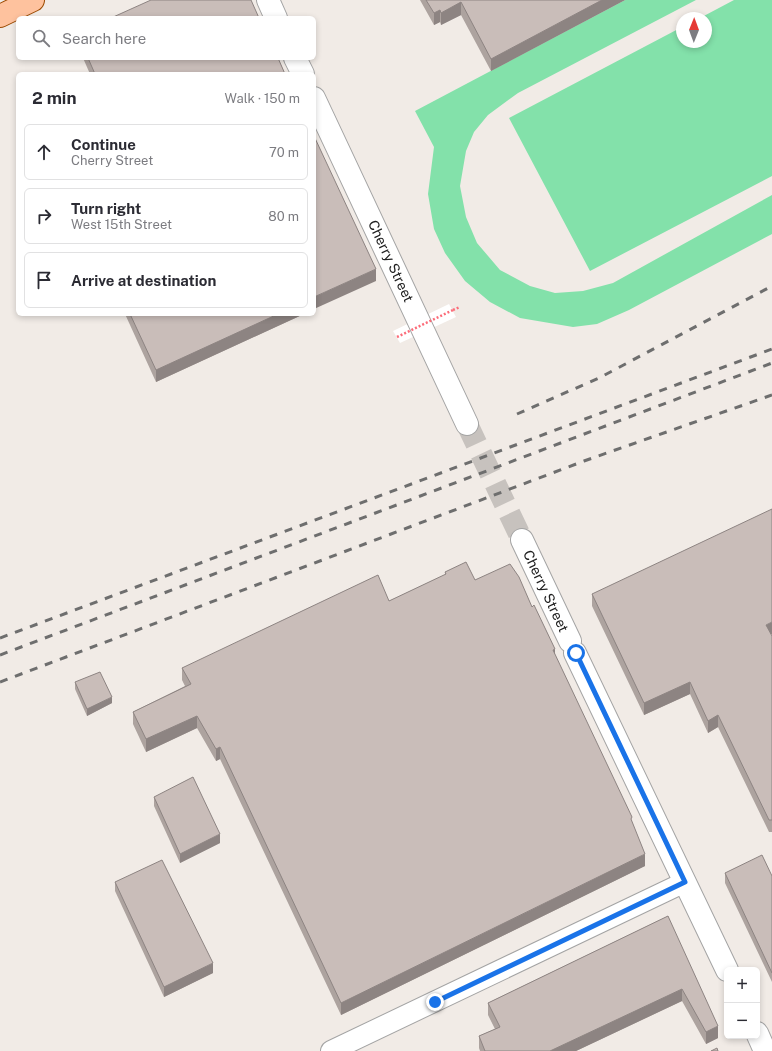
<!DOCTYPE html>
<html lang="en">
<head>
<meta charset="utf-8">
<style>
	:root { --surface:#fff; --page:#f7f7f7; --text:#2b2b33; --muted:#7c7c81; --line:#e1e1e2 }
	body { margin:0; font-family:"Public Sans",sans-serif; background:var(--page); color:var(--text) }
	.controls { position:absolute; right:12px; bottom:12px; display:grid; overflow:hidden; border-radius:6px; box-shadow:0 2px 6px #0003 }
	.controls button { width:36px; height:36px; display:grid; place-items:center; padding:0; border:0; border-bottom:1px solid var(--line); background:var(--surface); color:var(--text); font:20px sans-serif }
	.compass { position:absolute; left:676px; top:12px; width:36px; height:36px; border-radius:50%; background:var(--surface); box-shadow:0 2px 6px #0003; rotate:1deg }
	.stop { position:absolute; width:12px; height:12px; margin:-9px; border:3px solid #1a73e8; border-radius:50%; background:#fff }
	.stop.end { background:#1a73e8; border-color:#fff; box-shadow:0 1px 4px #0008 }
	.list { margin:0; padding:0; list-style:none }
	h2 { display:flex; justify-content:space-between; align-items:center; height:52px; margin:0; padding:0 16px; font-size:17px }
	h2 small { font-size:13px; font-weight:400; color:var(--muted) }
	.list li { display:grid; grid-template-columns:26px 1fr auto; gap:12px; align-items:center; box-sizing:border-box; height:56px; margin:0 8px 8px; padding:0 8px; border:1px solid var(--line); border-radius:6px }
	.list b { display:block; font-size:15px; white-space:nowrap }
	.list p { margin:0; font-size:13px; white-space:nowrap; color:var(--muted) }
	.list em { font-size:13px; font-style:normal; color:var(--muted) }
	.icon { flex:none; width:22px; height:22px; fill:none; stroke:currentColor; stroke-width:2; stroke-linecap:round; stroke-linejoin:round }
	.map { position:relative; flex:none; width:772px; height:1051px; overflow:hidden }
	.search { position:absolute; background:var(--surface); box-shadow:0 2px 6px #0003; left:16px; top:16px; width:300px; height:44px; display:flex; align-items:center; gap:10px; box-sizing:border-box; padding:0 14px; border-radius:6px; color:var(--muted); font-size:15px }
	.panel { position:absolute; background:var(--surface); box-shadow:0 2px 6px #0003; left:16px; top:72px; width:300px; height:244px; border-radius:6px }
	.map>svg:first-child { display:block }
	.pitch { fill:#83e1aa }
	.pier { fill:#fff }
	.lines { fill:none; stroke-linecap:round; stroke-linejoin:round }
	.tertiary-tunnel { stroke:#c7c2be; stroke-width:22; stroke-dasharray:22 11; stroke-linecap:butt }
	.minor-casing { stroke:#a4a4a4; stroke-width:22 }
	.tertiary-casing { stroke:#a4a4a4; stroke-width:24 }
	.primary-casing { stroke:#9c4a00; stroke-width:24 }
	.path { stroke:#fc6c79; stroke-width:2.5; stroke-dasharray:2 2; stroke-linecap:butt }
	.minor { stroke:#fff; stroke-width:20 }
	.tertiary { stroke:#fff; stroke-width:22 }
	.primary { stroke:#fec29e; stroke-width:22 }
	.rail { stroke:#6e6e6e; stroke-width:3; stroke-dasharray:8 8; stroke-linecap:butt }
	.path-bridge { stroke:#fc6c79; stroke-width:2.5; stroke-dasharray:2 2; stroke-linecap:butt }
	.wall { fill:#ada39f }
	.shaded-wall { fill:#8d8482 }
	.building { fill:#c9bdb9; stroke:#8d8482 }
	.route { stroke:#1a73e8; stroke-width:5 }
	.labels { text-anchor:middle; stroke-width:4; stroke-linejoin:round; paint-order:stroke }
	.street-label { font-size:14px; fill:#202020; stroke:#fff }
</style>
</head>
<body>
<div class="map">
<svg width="772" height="1051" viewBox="0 0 772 1051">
	<rect width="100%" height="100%" fill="#f1ebe6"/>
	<!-- pitch -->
	<path class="pitch" d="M 625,0 L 696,0 L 518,93 L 488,115 L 474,132 L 466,151 L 460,186 L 466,217 L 477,243 L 500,270 L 530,286 L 555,293 L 583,291 L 613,283 L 772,195 L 772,234 L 629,310 L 597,324 L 573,327 L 520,318 L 490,302 L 465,281 L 445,253 L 434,229 L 428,194 L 434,147 L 415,111 Z
		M 734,0 L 772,0 L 772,176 L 590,271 L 509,118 L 682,27 L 682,42 L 706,42 L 706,18 L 700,18 Z"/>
	<!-- pier -->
	<path class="pier" d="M 449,304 L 456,317 L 400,343 L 393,331 Z"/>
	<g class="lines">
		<!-- tertiary-tunnel -->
		<path class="tertiary-tunnel" d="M 467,424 L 522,540"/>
		<defs>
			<path id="minor" d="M 331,1051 L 685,882"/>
			<path id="tertiary" d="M 268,0 L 276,18
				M 295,58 L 303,74
				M 314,98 L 467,424
				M 522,540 L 570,641
				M 575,653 L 727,970
				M 757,1033 L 765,1051"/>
			<path id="primary" d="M 0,16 L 33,0"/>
		</defs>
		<!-- minor casing -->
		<use href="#minor" class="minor-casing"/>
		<!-- tertiary casing -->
		<use href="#tertiary" class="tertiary-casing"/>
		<!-- primary casing -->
		<use href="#primary" class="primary-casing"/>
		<!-- path -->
		<path class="path" d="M 453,310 L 460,307"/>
		<!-- minor -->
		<use href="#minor" class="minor"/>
		<!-- tertiary -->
		<use href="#tertiary" class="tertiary"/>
		<!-- primary -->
		<use href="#primary" class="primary"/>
		<!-- rail -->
		<path class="rail" d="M 517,414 L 599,378 L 772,286
			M 0,638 L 772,349
			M 0,655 L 772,363
			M 0,682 L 584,461 L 772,395"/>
		<!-- path-bridge -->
		<path class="path-bridge" d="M 397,337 L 453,310"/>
	</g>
	<!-- wall -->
	<path class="wall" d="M 420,0 L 625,0 L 491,71 L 461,15 L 441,25 L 440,22 L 434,25 Z
		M 83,58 L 278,58 L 285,74 L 90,74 Z
		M 125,314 L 304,314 L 156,382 Z
		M 445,572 L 475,580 L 532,607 L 632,822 L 645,866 L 341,1015 L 220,759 L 216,761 L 197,728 L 146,752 L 133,724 L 133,712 L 185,686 L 182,680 L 182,668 L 389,601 L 445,575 Z
		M 592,594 L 772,634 L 771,634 L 772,636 L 772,832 L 769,832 L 718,727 L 708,733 L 690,694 L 644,715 L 592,606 Z
		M 75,682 L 112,703 L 87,716 L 75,689 Z
		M 154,797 L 220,843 L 180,863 L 154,806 Z
		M 725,873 L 772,876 L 772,982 L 725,883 Z
		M 115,882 L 213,973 L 164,997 L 115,891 Z
		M 668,916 L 718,1038 L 706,1044 L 682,1001 L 576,1051 L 480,1051 L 479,1048 L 479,1036 L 495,1029 L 488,1015 L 488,1003 Z"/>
	<!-- shaded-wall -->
	<path class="shaded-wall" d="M 602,0 L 625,0 L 491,71 L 491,59 Z
		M 461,2 L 461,15 L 441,25 L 441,13 Z
		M 440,10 L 440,22 L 434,25 L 434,13 Z
		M 376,269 L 376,281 L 314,309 L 314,297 Z
		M 278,314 L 304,314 L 156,382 L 156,370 Z
		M 772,622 L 772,634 L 766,637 L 766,625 Z
		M 555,649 L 555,661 L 553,650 Z
		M 690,682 L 690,694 L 644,715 L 644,703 Z
		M 112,697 L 112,703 L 87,716 L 87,709 Z
		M 718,715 L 718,727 L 708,733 L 708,721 Z
		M 197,716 L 197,728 L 146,752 L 146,739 Z
		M 220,747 L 220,759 L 216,761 L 216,749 Z
		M 220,834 L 220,843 L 180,863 L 180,854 Z
		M 645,854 L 645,866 L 341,1015 L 341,1003 Z
		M 213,963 L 213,973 L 164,997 L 164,987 Z
		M 682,989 L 682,1001 L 576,1051 L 550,1051 Z
		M 718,1026 L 718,1038 L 706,1044 L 706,1032 Z"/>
	<!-- building -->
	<path class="building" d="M 151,0 L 251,0 L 259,18 L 111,18 Z
		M 426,0 L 602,0 L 491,59 L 461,2 L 441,13 L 440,10 L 434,13 Z
		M 88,58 L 278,58 L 285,74 L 95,74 Z
		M 314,136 L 376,269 L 314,297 Z
		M 130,314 L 278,314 L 156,370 Z
		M 772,509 L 772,622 L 766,625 L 772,636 L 772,820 L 769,820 L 718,715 L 708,721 L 690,682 L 644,703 L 592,594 Z
		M 466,562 L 475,580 L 510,564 L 519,577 L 532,607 L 534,605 L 555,649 L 553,650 L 632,817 L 631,819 L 645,854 L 341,1003 L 220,747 L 216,749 L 197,716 L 146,739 L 133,712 L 191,684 L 182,668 L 378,575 L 389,601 L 446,574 L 445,572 Z
		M 100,672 L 112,697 L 87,709 L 75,682 Z
		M 193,777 L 220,834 L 180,854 L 154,797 Z
		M 762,855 L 772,876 L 772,973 L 725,873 Z
		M 162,860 L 213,963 L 164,987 L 115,882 Z
		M 668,916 L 718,1026 L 706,1032 L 682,989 L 550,1051 L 485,1051 L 479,1036 L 500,1027 L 488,1003 Z
		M 717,1048 L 718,1051 L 711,1051 Z"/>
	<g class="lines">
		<!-- route -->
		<path class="route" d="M 435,1002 L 685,882 L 576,653"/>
	</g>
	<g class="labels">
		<!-- street labels -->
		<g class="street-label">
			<text transform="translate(391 261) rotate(65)" y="5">Cherry Street</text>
			<text transform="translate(546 591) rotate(65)" y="5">Cherry Street</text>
		</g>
	</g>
</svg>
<div class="controls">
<button>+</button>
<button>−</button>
</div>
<svg class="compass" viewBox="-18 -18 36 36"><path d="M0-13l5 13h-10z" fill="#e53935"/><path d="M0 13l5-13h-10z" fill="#7c7c81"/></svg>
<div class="stop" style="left:576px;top:653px"></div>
<div class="stop end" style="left:435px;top:1002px"></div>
<div class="search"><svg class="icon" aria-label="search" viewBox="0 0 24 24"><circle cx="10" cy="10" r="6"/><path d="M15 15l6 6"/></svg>Search here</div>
<section class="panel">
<h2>2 min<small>Walk · 150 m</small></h2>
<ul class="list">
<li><svg class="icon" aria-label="ahead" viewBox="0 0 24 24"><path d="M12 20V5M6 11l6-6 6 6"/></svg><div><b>Continue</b><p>Cherry Street</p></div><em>70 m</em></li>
<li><svg class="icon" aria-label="right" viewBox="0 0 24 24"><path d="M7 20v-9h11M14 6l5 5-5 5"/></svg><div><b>Turn right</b><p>West 15th Street</p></div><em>80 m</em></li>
<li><svg class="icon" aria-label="arrive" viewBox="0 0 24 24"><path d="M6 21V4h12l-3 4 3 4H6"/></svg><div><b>Arrive at destination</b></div></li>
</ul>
</section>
</div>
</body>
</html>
